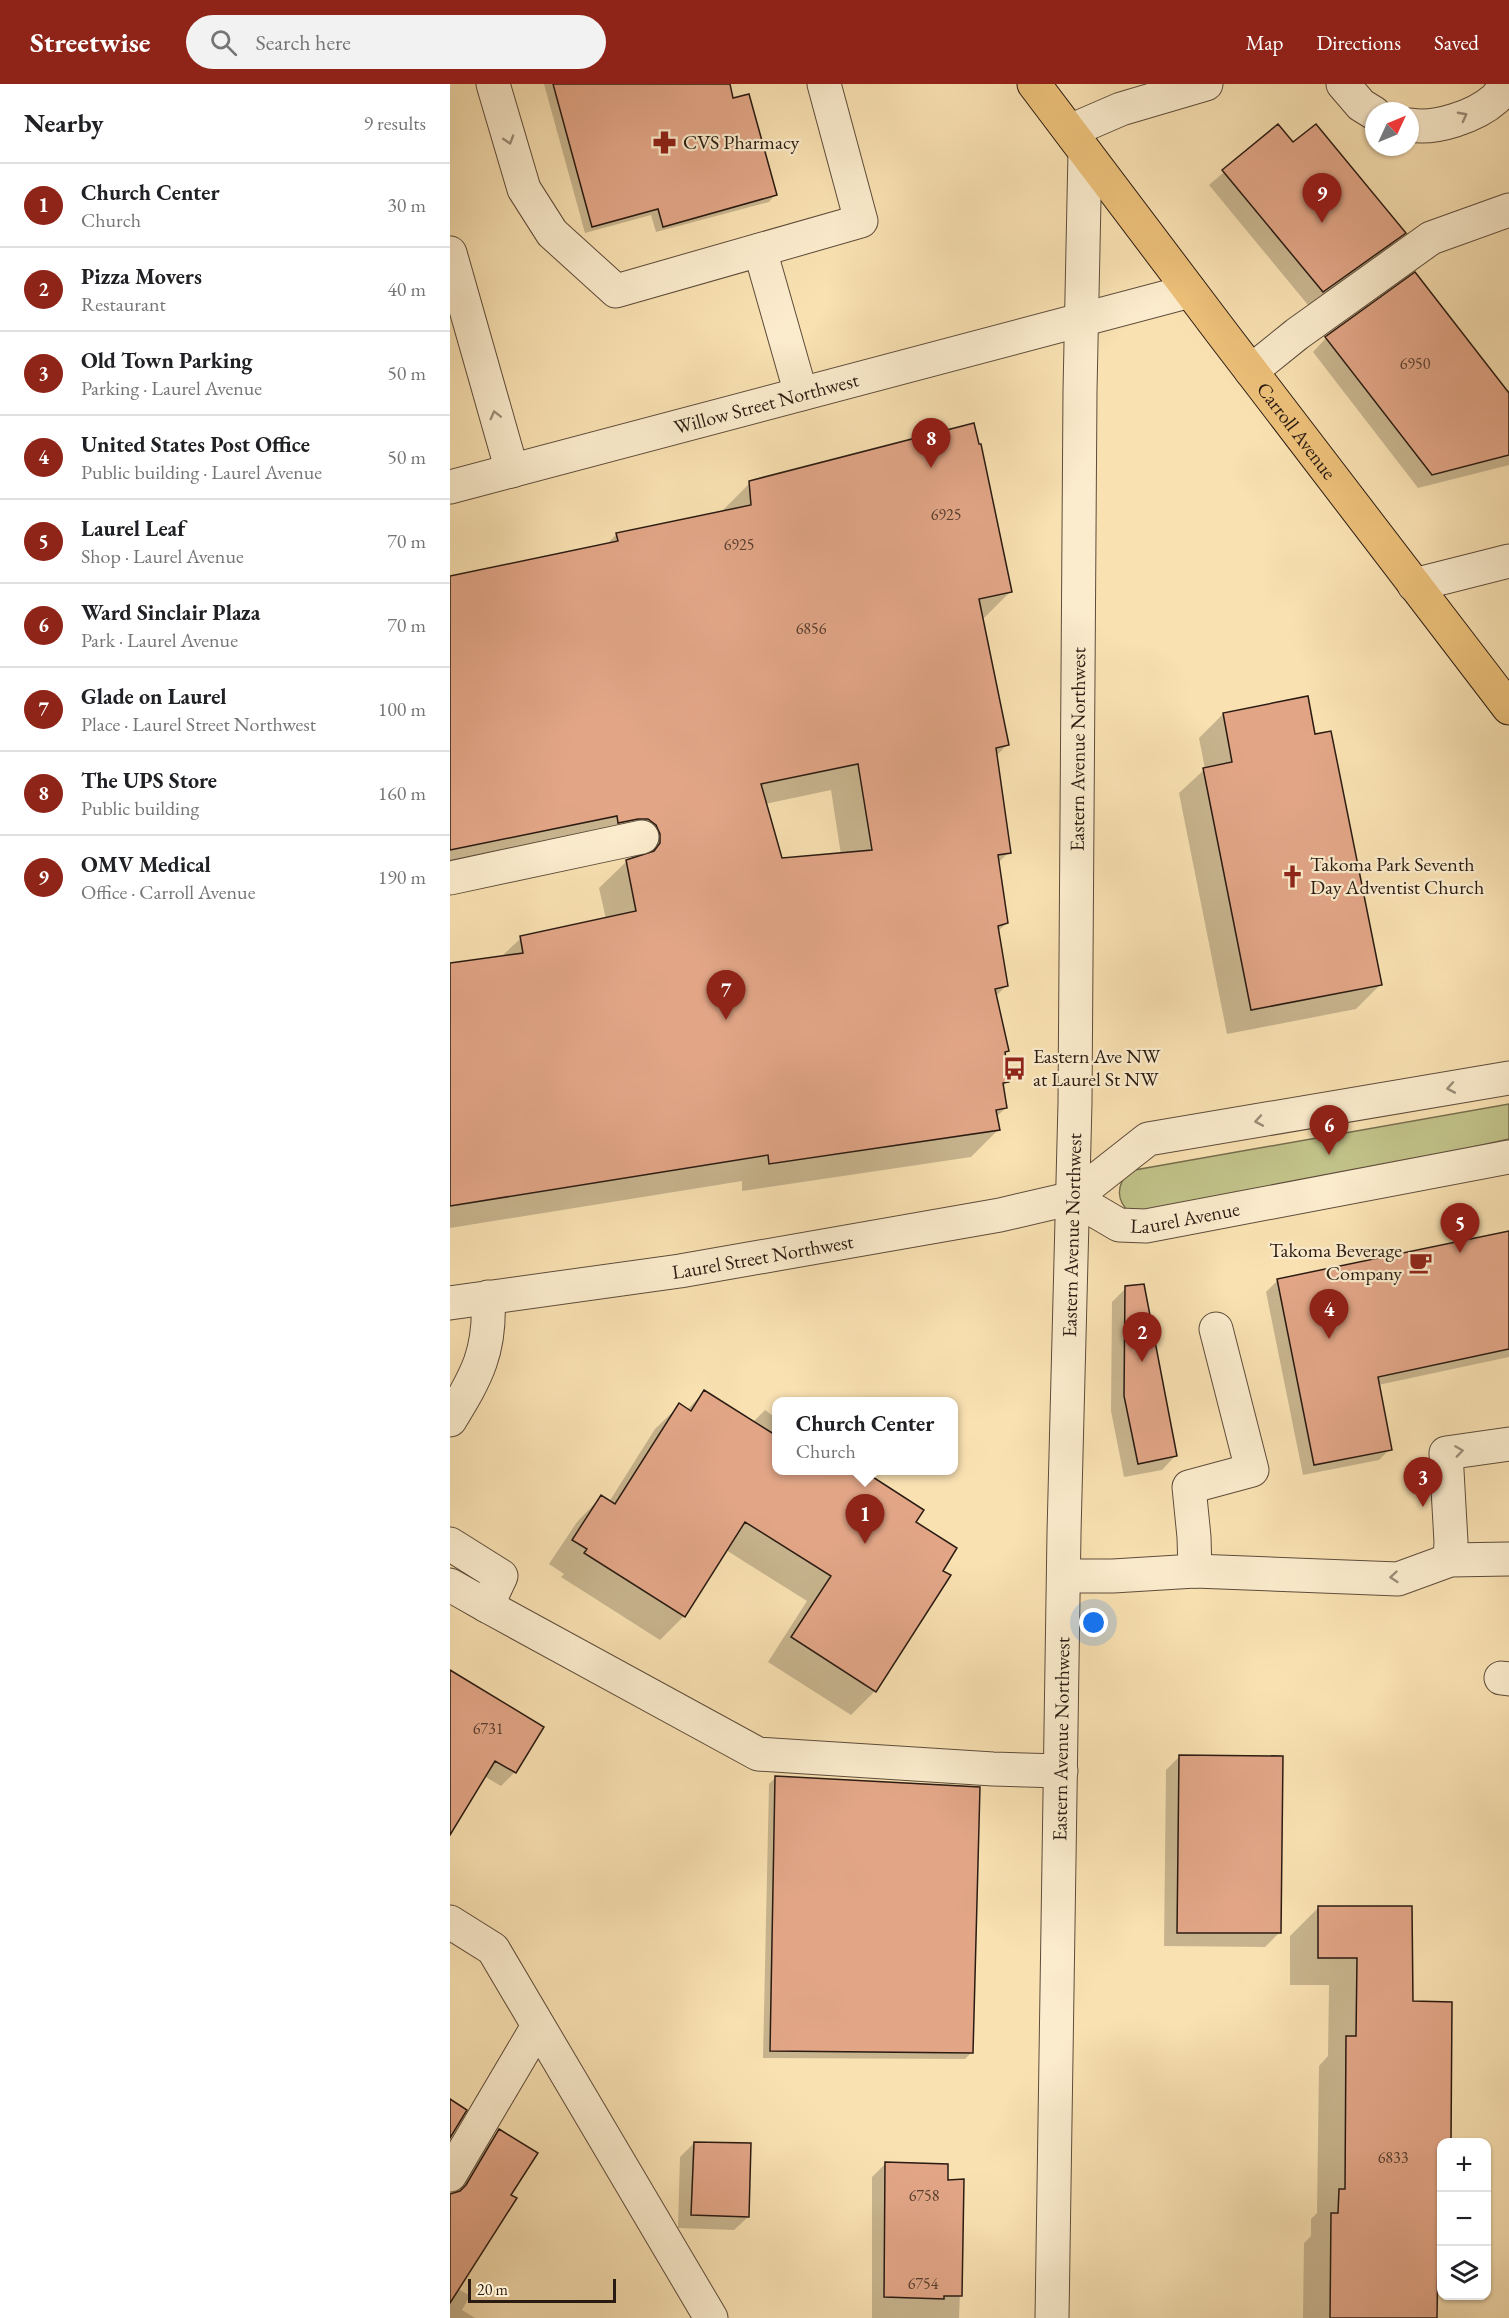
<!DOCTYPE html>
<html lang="en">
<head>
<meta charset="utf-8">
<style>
	:root { --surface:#fff; --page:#f2f2f2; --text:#202124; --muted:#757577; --line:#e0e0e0; --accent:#8f2418 }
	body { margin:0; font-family:"EB Garamond",serif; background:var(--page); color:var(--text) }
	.controls { position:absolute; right:18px; bottom:18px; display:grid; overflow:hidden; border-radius:12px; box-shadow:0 2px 4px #0004 }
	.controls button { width:54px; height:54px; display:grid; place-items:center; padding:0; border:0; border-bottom:2px solid var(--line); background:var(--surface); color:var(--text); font:30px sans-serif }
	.compass { position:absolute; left:915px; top:18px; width:54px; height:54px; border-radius:50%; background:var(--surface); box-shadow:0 2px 4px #0004; rotate:46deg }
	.scale { position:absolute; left:18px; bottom:15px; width:148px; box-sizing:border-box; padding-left:6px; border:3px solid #2a1b12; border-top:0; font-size:16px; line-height:21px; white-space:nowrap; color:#2a1b12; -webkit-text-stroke:4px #fbeccd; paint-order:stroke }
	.you { position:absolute; left:644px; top:1539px; width:21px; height:21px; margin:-15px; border:4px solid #fff; border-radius:50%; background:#1a73e8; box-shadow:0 0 0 9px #1a73e833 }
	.badge { display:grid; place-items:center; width:39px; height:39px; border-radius:50%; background:var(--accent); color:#fff; font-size:20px; font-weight:700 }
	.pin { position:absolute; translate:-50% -50px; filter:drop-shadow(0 2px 3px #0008) }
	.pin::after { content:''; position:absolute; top:32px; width:21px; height:18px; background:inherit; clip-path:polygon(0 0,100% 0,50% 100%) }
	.popup { position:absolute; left:322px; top:1313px; width:186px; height:78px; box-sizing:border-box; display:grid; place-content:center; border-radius:12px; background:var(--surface); filter:drop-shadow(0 2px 4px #0005); font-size:20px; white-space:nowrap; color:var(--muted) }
	.popup b { font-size:22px; color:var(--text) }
	.popup::after { content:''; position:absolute; left:50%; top:100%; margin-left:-12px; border:12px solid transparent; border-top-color:var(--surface) }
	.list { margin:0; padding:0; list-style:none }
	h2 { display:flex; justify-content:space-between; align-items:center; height:78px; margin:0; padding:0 24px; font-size:26px }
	h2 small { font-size:20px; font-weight:400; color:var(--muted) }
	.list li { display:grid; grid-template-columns:39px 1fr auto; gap:18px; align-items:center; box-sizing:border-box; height:84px; padding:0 24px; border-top:2px solid var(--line) }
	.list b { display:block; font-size:22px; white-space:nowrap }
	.list p { margin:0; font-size:20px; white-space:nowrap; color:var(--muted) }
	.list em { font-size:20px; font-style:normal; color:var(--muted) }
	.icon { flex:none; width:33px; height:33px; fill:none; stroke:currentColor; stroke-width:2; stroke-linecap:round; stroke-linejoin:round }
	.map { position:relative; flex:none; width:1059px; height:2234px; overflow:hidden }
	header { display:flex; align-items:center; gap:36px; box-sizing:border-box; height:84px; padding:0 30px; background:var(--accent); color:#fff }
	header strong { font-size:28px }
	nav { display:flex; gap:33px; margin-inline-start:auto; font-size:21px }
	.search { width:420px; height:54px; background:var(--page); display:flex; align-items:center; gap:15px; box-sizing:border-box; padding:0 21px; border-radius:33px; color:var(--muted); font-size:22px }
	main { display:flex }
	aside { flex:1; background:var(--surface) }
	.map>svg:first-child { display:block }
	.green { fill:#c1c289; stroke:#766e4e; stroke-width:1.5 }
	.shadow { fill:#0003; fill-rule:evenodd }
	.building { fill:#e2a687; stroke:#2a1b12; stroke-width:1.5; fill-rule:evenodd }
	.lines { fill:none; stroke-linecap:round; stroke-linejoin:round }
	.minor-casing { stroke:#5e4c3a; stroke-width:35 }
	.major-casing { stroke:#2a1b12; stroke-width:35 }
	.minor { stroke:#fbeccd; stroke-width:33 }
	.major { stroke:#ecc079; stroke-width:33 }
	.oneway { stroke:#9d8e79 }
	.labels { text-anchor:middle; stroke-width:4.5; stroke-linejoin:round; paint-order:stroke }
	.number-label { font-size:16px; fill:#583e2f }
	.poi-label { font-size:20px; fill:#2a1b12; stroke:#fbeccd; text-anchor:start }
	.street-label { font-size:20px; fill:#2a1b12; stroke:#fbeccd }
</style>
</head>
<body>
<header>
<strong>Streetwise</strong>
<div class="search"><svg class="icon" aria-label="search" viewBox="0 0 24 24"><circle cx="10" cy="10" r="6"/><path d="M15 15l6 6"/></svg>Search here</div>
<nav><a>Map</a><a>Directions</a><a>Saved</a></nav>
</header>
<main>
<aside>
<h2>Nearby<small>9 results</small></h2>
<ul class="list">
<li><span class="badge">1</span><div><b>Church Center</b><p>Church</p></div><em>30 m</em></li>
<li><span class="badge">2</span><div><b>Pizza Movers</b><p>Restaurant</p></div><em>40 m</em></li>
<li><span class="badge">3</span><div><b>Old Town Parking</b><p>Parking · Laurel Avenue</p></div><em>50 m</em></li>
<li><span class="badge">4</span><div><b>United States Post Office</b><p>Public building · Laurel Avenue</p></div><em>50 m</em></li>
<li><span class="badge">5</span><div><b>Laurel Leaf</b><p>Shop · Laurel Avenue</p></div><em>70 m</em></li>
<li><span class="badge">6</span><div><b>Ward Sinclair Plaza</b><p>Park · Laurel Avenue</p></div><em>70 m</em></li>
<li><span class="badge">7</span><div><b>Glade on Laurel</b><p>Place · Laurel Street Northwest</p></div><em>100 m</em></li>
<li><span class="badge">8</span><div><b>The UPS Store</b><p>Public building</p></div><em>160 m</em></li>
<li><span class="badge">9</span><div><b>OMV Medical</b><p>Office · Carroll Avenue</p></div><em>190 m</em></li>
</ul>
</aside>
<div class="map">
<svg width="1059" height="2234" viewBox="0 0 1059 2234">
	<rect width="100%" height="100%" fill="#f9e1b2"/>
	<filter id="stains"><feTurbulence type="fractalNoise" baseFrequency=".00333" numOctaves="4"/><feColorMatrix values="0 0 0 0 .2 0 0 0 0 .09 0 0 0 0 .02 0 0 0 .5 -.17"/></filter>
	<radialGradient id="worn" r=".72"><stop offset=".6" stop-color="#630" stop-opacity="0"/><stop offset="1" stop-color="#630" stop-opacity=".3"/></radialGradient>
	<!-- green -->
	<path class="green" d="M 1059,1020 L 1059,1055 L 813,1110 L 681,1130 C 666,1117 666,1102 679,1087 Z"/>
	<!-- shadow -->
	<path class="shadow" d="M 94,0 L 278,0 L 282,16 L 325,111 L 319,118 L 206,148 L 201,131 L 135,149 Z
		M 828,42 L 843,60 L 954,149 L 940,163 L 858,221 L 759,101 Z
		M 876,254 L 1056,307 L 1059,306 L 1059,381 L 968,404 L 863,268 Z
		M 300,399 L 560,508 L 532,536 L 558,660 L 546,672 L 559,768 L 548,779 L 557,839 L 547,848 L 557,901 L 545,913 L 558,966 L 554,970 L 558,997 L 552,1003 L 556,1024 L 546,1033 L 548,1046 L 521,1073 L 292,1107 L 292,1097 L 0,1144 L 0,880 L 51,873 L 71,854 L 156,835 L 149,804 L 177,777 L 183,775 L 179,768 L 0,788 L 0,493 L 156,461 L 166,451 L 273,429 L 273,426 ZM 381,706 L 391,771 L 331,776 L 315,720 Z
		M 773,630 L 864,652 L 930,901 L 906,925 L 777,950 L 729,709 L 755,685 L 749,654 Z
		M 1059,1148 L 1059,1273 L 928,1301 L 940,1365 L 929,1376 L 853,1391 L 816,1208 L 827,1197 Z
		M 676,1204 L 725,1372 L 712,1386 L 674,1393 L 661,1327 L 662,1218 Z
		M 254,1308 L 302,1339 L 315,1326 L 326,1334 L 326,1386 L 464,1438 L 425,1607 L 401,1631 L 318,1578 L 357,1517 L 276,1466 L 234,1532 L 210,1556 L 111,1493 L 114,1490 L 99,1480 L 127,1438 L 151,1413 L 159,1418 L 205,1345 L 230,1321 L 237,1326 Z
		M 0,1588 L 92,1643 L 65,1688 L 51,1702 L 34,1692 L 0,1749 Z
		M 730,1672 L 829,1849 L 815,1863 L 714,1862 L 716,1686 Z
		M 326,1693 L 522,1968 L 515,1975 L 313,1974 L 319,1700 Z
		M 868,1824 L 961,1919 L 1001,1919 L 999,2058 L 992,2058 L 992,2116 L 987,2121 L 986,2234 L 853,2234 L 854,2159 L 861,2152 L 861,2135 L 867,2129 L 869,1982 L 878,1972 L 879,1901 L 840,1901 L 840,1852 Z
		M 51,2047 L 59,2111 L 7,2204 L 20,2212 L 12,2226 L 25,2234 L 0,2234 L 0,2118 L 37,2061 Z
		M 244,2059 L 298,2133 L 284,2146 L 228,2144 L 230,2073 Z
		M 436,2079 L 496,2098 L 512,2159 L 509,2234 L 422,2234 L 422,2093 Z"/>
	<!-- building -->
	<path class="building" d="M 103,0 L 280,0 L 283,14 L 299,10 L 327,111 L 213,143 L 208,125 L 142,143 Z
		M 828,40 L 843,58 L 866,40 L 956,149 L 873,208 L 772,86 Z
		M 965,188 L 1059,309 L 1059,371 L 982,391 L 875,253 Z
		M 524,339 L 529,360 L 531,360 L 562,508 L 529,515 L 559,661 L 546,664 L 561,769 L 548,771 L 558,839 L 548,842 L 558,902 L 545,905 L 559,967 L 555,968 L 559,998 L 553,999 L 557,1024 L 546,1026 L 550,1046 L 319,1080 L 318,1071 L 0,1122 L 0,879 L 73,869 L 70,852 L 186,827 L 176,776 L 204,767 L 210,759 L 210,750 L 206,741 L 198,735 L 188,735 L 168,739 L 167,732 L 0,766 L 0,492 L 168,457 L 166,449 L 301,421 L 299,397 ZM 408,680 L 422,766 L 332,774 L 311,700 Z
		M 858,612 L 865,650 L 881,647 L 932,901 L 801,926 L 753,684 L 782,678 L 773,629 Z
		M 1059,1147 L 1059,1265 L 928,1293 L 942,1366 L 864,1381 L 827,1195 Z
		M 694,1200 L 727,1372 L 688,1380 L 674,1312 L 675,1202 Z
		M 254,1306 L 327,1352 L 327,1386 L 412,1386 L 474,1426 L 466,1438 L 507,1464 L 493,1487 L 501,1491 L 426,1608 L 341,1553 L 381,1492 L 295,1438 L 235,1533 L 134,1469 L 137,1465 L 122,1456 L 151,1411 L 165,1420 L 229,1319 L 241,1327 Z
		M 0,1586 L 94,1643 L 66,1689 L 45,1677 L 0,1751 Z
		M 729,1671 L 833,1672 L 831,1849 L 727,1849 Z
		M 325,1692 L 530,1703 L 523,1969 L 320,1967 Z
		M 868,1822 L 962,1822 L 963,1917 L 1002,1918 L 1001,2058 L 992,2058 L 992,2109 L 989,2109 L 987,2234 L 880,2234 L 881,2129 L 888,2129 L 889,2105 L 895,2105 L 896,1952 L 906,1952 L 907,1874 L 868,1874 Z
		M 0,2015 L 17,2026 L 0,2054 Z
		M 49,2045 L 88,2069 L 61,2111 L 67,2114 L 0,2219 L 0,2110 L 10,2107 L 16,2101 Z
		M 244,2058 L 301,2059 L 299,2133 L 241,2131 Z
		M 435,2078 L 498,2080 L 498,2096 L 514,2095 L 512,2212 L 494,2212 L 494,2215 L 434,2213 Z"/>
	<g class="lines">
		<defs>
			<g id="minor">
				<path d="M 43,0 L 74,105 L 102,149 L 166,207 L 411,137 L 374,0"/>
				<path d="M 893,0 L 911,21 L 924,29"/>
				<path d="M 960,41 C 985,46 1026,32 1045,15 C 1049,11 1053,5 1057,0"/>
				<path d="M 620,47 L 671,25 L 756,0"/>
				<path d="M 310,166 L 351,310"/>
				<path d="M 0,169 L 62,387"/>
				<path d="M 801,287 L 847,250 L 981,154 L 1059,126"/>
				<path id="s1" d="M 0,403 L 740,207"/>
				<path d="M 964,501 L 1059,477"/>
				<path d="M 0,794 L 192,753"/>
				<path id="s2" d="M 623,1114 L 669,1141 L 696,1142 L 1059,1073"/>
				<path id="s3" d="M 0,1219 L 230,1187 L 550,1131 L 623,1114 L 698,1055 L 1059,994"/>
				<path d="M 0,1336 C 27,1292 41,1267 38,1213"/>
				<path d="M 0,1460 L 51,1492 L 37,1522 L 308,1670 L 543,1685 L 611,1687"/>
				<path d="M 1000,1476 L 1001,1458 L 996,1369 L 1059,1360"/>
				<path d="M 745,1487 L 744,1453 L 739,1403 L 802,1386 L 766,1245"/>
				<path d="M 614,1492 L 663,1492 L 745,1487 L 948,1495 L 1000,1476 L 1059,1475"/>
				<path d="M 0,1501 L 37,1522"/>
				<path d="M 1051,1594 L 1059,1595"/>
				<path d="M 0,1838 L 43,1865 L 261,2234"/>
				<path d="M 0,2091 L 88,1942"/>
				<path id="s4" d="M 602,2234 L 614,1449 L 625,1019 L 630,307 L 635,68"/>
			</g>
			<g id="major">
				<path id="s5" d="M 584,0 L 772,249 L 1059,624"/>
			</g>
		</defs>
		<!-- minor casing -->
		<use href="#minor" class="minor-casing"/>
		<!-- major casing -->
		<use href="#major" class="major-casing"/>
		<!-- minor -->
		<use href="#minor" class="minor"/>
		<!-- major -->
		<use href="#major" class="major"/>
	</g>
	<!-- one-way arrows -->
	<defs><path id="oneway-chevron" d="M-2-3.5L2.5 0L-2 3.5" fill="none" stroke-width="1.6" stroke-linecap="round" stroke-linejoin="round" transform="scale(1.5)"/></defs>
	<g class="oneway">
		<use href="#oneway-chevron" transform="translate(1013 32) rotate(-28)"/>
		<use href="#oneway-chevron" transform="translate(59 56) rotate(73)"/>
		<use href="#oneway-chevron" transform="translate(45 331) rotate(-104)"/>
		<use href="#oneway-chevron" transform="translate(1001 1004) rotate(170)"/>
		<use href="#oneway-chevron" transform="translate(809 1037) rotate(170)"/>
		<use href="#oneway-chevron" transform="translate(1009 1367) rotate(-8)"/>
		<use href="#oneway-chevron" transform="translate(944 1493) rotate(175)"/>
	</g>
	<!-- icons -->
	<defs>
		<symbol id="pharmacy-bare" viewBox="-9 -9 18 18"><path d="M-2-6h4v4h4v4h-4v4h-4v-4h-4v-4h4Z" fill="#8f2418" stroke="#fbeccd" stroke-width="2.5" paint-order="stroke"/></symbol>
		<symbol id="church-bare" viewBox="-9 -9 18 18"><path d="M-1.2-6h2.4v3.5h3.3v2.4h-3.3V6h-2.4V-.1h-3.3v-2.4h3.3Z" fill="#8f2418" stroke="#fbeccd" stroke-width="2.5" paint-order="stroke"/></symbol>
		<symbol id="bus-bare" viewBox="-9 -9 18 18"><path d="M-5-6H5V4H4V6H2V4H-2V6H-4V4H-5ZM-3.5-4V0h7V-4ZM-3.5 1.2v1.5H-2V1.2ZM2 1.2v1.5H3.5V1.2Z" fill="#8f2418" stroke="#fbeccd" stroke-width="2.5" paint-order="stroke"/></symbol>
		<symbol id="cafe-bare" viewBox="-9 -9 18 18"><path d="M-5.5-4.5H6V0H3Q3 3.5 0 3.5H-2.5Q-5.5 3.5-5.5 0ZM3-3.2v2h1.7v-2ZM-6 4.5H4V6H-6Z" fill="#8f2418" stroke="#fbeccd" stroke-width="2.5" paint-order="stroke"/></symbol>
	</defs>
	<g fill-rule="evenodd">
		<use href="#pharmacy-bare" x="198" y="42" width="33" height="33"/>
		<use href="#church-bare" x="826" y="776" width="33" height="33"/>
		<use href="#bus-bare" x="548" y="968" width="33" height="33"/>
		<use href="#cafe-bare" x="954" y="1162" width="33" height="33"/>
	</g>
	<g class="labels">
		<!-- number labels -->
		<g class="number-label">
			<text x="965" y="285">6950</text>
			<text x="496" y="436">6925</text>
			<text x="289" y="466">6925</text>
			<text x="361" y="550">6856</text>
			<text x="38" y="1650">6731</text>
			<text x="943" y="2079">6833</text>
			<text x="474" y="2117">6758</text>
			<text x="473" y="2205">6754</text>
		</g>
		<!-- poi labels -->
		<g class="poi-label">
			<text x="233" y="65">CVS Pharmacy</text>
			<text x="860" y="787">Takoma Park Seventh<tspan x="860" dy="23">Day Adventist Church</tspan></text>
			<text x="583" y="979">Eastern Ave NW<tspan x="583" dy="23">at Laurel St NW</tspan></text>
			<text x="952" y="1173" text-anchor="end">Takoma Beverage<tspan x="952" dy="23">Company</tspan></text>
		</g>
		<!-- street labels -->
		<g class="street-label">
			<text dy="7" stroke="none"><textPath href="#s1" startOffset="327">Willow Street Northwest</textPath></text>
			<text dy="7" stroke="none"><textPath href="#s5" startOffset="435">Carroll Avenue</textPath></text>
			<text dy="7" stroke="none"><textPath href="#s4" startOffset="1569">Eastern Avenue Northwest</textPath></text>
			<text dy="7" stroke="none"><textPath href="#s2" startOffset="120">Laurel Avenue</textPath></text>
			<text dy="7" stroke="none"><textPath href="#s4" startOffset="1083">Eastern Avenue Northwest</textPath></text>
			<text dy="7" stroke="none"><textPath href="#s3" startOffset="316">Laurel Street Northwest</textPath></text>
			<text dy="7" stroke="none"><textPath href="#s4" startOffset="579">Eastern Avenue Northwest</textPath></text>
		</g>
	</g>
	<rect width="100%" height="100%" filter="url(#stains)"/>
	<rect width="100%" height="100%" fill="url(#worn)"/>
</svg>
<div class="controls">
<button>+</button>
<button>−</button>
<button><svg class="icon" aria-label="layers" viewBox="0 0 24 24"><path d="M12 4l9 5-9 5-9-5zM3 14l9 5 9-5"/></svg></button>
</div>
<svg class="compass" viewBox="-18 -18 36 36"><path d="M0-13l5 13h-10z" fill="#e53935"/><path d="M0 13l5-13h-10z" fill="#757577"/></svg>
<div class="scale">20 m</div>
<div class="you"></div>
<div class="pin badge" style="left:415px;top:1460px">1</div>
<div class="popup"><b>Church Center</b>Church</div>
<div class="pin badge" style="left:692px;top:1278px">2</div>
<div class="pin badge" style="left:973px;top:1423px">3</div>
<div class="pin badge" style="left:879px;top:1255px">4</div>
<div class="pin badge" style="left:1010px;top:1169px">5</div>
<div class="pin badge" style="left:879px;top:1071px">6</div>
<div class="pin badge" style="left:276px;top:936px">7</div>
<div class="pin badge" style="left:481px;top:384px">8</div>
<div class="pin badge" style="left:872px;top:139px">9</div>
</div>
</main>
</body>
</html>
